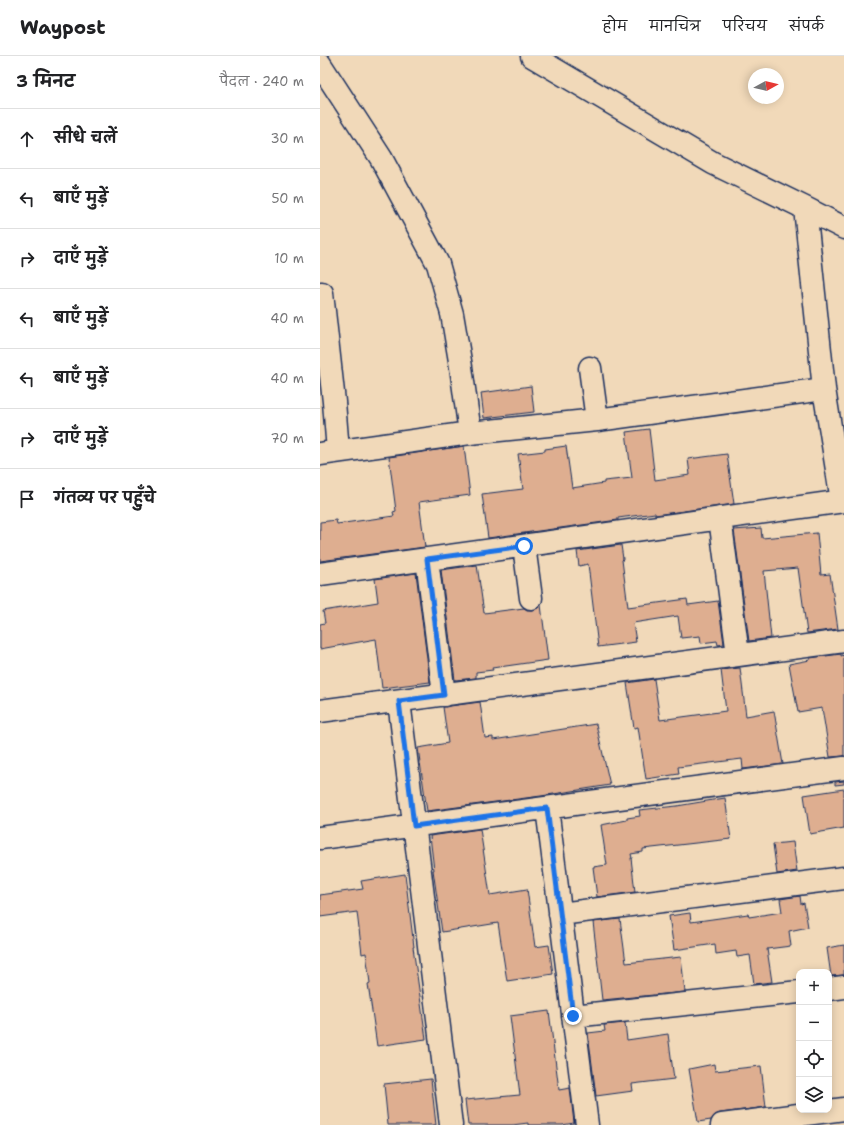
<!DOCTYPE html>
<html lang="hi">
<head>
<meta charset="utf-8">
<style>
	:root { --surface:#fff; --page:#f6f6f6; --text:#202124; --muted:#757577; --line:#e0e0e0 }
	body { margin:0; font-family:"Shantell Sans","Playpen Sans Deva",sans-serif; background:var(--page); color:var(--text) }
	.controls { position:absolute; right:12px; bottom:12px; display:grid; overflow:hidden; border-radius:8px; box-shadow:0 2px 10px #0003 }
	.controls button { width:36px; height:36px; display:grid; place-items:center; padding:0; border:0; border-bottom:1px solid var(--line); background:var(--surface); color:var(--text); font:20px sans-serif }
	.compass { position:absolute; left:428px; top:12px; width:36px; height:36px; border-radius:50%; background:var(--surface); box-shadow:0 2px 10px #0003; rotate:82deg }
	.stop { position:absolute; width:12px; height:12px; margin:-9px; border:3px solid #1a73e8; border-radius:50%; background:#fff }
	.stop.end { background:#1a73e8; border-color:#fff; box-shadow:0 1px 4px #0008 }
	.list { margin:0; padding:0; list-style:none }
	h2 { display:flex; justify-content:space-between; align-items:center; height:52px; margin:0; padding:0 16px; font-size:17px }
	h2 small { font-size:13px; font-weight:400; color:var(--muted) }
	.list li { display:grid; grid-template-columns:26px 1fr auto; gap:12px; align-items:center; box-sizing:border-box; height:60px; padding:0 16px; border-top:1px solid var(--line) }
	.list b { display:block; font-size:15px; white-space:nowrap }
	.list em { font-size:13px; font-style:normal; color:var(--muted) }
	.icon { flex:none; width:22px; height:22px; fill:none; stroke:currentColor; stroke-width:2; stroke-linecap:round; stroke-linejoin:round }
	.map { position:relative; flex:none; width:524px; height:1069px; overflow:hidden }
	header { display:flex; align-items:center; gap:24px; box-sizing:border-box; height:56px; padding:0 20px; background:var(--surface); border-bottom:1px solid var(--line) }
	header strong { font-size:19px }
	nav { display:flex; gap:22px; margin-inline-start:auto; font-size:14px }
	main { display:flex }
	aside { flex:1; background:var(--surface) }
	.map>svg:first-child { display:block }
	.building { fill:#deae90; stroke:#1b2f5e }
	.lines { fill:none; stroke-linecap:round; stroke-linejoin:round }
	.minor-casing { stroke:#1b2f5e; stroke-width:25 }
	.minor { stroke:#f1d9b9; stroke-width:22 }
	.route { stroke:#1a73e8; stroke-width:5 }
</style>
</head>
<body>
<header>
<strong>Waypost</strong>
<nav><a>होम</a><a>मानचित्र</a><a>परिचय</a><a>संपर्क</a></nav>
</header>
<main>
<aside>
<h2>3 मिनट<small>पैदल · 240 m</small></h2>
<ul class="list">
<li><svg class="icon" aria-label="ahead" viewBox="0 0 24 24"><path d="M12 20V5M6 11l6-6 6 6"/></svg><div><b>सीधे चलें</b></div><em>30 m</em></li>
<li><svg class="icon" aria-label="left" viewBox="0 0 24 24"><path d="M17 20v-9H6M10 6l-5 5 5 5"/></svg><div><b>बाएँ मुड़ें</b></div><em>50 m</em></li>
<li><svg class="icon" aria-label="right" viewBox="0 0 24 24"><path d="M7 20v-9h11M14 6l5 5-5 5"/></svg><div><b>दाएँ मुड़ें</b></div><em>10 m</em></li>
<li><svg class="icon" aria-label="left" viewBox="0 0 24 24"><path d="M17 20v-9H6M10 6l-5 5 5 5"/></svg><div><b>बाएँ मुड़ें</b></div><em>40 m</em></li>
<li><svg class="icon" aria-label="left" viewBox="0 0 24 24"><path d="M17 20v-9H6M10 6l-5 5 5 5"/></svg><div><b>बाएँ मुड़ें</b></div><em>40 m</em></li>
<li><svg class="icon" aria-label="right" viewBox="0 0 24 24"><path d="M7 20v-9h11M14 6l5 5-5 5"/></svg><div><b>दाएँ मुड़ें</b></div><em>70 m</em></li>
<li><svg class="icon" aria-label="arrive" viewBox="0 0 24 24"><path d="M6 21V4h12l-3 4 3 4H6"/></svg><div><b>गंतव्य पर पहुँचे</b></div></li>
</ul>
</aside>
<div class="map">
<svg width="524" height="1069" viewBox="0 0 524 1069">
	<rect width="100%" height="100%" fill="#f1d9b9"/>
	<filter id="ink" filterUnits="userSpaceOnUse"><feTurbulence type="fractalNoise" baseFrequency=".025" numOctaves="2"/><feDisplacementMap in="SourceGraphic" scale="8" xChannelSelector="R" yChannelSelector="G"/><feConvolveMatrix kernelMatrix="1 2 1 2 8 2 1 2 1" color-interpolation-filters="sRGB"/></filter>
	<g filter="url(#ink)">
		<!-- building -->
		<path class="building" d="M 211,330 L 214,356 L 164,362 L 161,337 Z
			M 329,373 L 335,424 L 370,419 L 368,403 L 407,398 L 414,448 L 335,459 L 335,457 L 298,462 L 298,464 L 168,482 L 162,438 L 203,433 L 198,398 L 225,395 L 225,393 L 246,390 L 252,432 L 284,427 L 284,425 L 312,422 L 306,376 Z
			M 144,390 L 150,439 L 99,446 L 105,491 L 0,505 L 0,466 L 16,464 L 17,468 L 74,460 L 73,456 L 76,455 L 69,401 Z
			M 441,472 L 442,482 L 497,477 L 501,519 L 510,518 L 518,573 L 487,577 L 478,512 L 444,515 L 451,582 L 429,585 L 414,474 Z
			M 301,489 L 303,503 L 302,504 L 308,551 L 367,543 L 368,549 L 398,545 L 404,588 L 398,589 L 397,585 L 381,587 L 380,580 L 361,582 L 358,560 L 313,567 L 316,586 L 278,591 L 268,508 L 259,510 L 257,495 Z
			M 157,509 L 164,557 L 204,552 L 207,554 L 213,554 L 218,552 L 221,549 L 228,604 L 172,612 L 173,614 L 156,616 L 156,622 L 135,624 L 121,514 Z
			M 96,517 L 110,626 L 62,632 L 56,583 L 0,593 L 0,568 L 5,567 L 3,555 L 58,546 L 55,523 Z
			M 521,598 L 521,600 L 524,599 L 524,700 L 510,701 L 502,652 L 478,656 L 469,608 L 490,604 L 490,602 Z
			M 420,612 L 426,660 L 454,655 L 463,708 L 423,713 L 422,703 L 358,711 L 359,718 L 326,723 L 318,671 L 314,672 L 307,627 L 334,623 L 340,664 L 406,655 L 401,614 Z
			M 160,646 L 165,682 L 173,681 L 173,684 L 276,668 L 290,729 L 221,740 L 107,755 L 98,692 L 128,687 L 123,651 Z
			M 524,725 L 524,728 L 515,729 L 515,726 Z
			M 524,733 L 524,772 L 490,778 L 484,739 Z
			M 405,742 L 411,783 L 323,793 L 323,796 L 311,798 L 312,802 L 311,802 L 315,836 L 277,841 L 273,811 L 287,809 L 281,769 L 307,764 L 307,762 L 320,760 L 319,754 L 357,750 Z
			M 160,773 L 170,839 L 207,833 L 215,891 L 229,889 L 233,918 L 187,925 L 178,867 L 122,876 L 113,814 L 114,814 L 110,780 Z
			M 473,786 L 477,815 L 457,818 L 453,788 Z
			M 85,818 L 94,891 L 93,891 L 106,983 L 57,990 L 52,955 L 48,928 L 50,927 L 46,897 L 42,898 L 37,856 L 0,861 L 0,839 L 43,833 L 41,825 Z
			M 480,840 L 481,848 L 484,847 L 488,871 L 469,875 L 471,890 L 447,893 L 452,926 L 434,928 L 430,899 L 417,901 L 416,895 L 396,898 L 395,888 L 354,894 L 349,860 L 370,857 L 371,866 L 428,858 L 429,861 L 462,856 L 460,843 Z
			M 300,863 L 306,907 L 361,901 L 365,936 L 282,944 L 273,866 Z
			M 524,889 L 524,919 L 511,920 L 507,892 Z
			M 229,955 L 239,1034 L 250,1032 L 254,1067 L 242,1069 L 208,1069 L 208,1067 L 192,1069 L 148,1069 L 145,1044 L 200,1039 L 190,960 Z
			M 305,967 L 307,984 L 348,978 L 354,1023 L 312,1028 L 313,1035 L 276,1040 L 268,977 L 285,975 L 284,969 Z
			M 394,1008 L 395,1015 L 441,1010 L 446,1051 L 400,1057 L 395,1059 L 391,1064 L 378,1066 L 369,1013 Z
			M 111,1023 L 116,1069 L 68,1069 L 64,1028 Z"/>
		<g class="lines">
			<defs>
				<path id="minor" d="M 212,0 L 393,107 L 485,152 L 524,172
					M 0,8 L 61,102 L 118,208 L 132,258 L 141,311 L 150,377
					M 485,152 L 504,333 L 522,445
					M 2,237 L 14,346 L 18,395
					M 270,312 L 277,364
					M 0,398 L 150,377 L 277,364 L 504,333
					M 400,462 L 418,599
					M 204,490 L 211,542
					M 107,503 L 124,639
					M 0,518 L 524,445
					M 79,645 L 131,1069
					M 0,655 L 524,585
					M 227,752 L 267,1069
					M 0,782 L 524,712
					M 240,858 L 524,822
					M 509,933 L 524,931
					M 253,960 L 479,936
					M 402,1069 L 524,1053"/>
			</defs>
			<!-- minor casing -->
			<use href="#minor" class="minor-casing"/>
			<!-- minor -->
			<use href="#minor" class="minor"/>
		</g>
	</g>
	<g class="lines" filter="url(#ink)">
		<!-- route -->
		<path class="route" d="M 204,490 L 107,503 L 124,639 L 79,645 L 94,770 L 227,752 L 253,960"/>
	</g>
</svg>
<div class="controls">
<button>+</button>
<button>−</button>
<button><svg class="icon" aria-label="locate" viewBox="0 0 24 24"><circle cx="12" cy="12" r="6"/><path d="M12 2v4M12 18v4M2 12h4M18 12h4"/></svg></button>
<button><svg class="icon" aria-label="layers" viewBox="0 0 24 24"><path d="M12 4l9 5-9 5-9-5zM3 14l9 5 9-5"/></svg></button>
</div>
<svg class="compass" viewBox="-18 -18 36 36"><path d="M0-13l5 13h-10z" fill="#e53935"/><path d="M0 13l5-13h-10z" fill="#757577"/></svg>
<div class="stop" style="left:204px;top:490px"></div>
<div class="stop end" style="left:253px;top:960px"></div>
</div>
</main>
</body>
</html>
